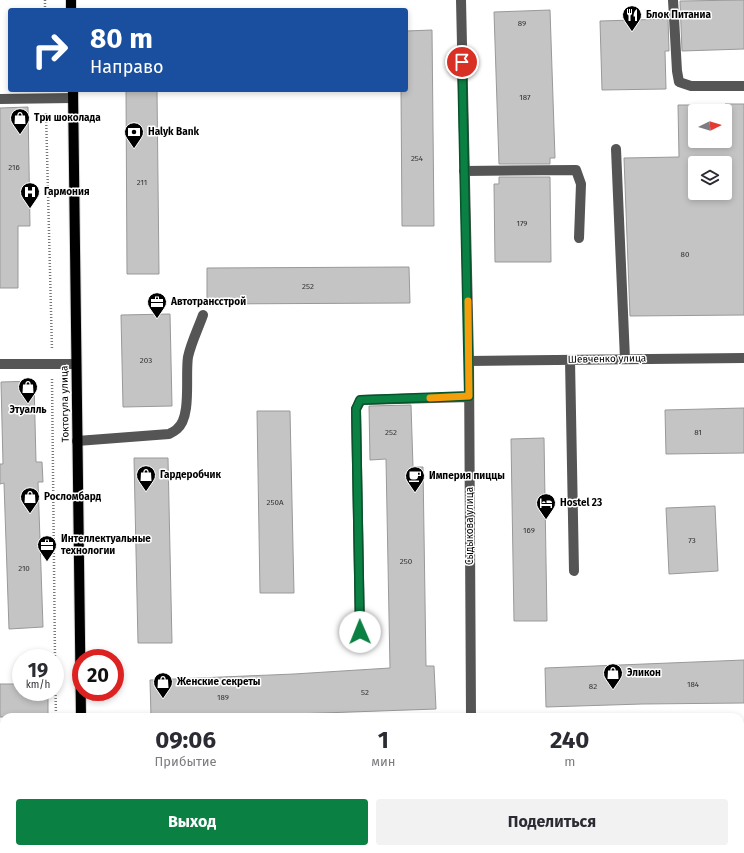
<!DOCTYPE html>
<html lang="ru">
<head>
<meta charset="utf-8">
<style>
  body { margin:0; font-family:"Fira Sans",sans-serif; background:#f2f2f3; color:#2b2b33; height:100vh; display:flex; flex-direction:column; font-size:15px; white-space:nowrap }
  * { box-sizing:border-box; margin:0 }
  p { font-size:13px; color:#7c7c81 }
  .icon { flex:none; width:22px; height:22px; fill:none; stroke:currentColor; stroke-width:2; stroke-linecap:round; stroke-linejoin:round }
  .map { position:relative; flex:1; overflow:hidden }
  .sheet { position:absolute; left:0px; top:713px; width:744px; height:140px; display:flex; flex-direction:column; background:#fff; border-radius:12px 12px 0 0; box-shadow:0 2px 6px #0003 }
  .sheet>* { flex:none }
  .banner { position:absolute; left:8px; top:8px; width:400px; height:84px; border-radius:4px; box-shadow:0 2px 6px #0003; background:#1a4fa0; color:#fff; overflow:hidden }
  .needle { width:26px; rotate:85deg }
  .tools { position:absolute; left:688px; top:104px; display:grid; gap:8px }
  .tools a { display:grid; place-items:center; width:44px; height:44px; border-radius:4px; background:#fff; box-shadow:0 2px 6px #0003; font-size:20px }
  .speed { position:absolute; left:12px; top:649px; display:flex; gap:8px; font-size:20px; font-weight:700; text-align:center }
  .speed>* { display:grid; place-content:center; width:52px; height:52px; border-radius:50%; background:#fff; box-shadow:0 2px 6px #0003; line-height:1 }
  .speed small { font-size:10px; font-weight:400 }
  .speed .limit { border:6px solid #d22; background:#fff; color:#111 }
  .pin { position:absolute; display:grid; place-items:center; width:34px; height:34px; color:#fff; margin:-17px; border:2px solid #fff; border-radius:50%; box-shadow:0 1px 4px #0007 }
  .me { position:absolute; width:44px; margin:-22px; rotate:359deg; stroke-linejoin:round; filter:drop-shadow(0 0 3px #0008) }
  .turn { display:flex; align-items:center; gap:14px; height:84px; padding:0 16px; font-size:18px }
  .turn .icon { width:52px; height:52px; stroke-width:2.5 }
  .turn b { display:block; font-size:28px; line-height:34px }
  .eta { display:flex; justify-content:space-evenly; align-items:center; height:68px; text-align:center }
  .eta b { font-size:24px; font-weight:700; line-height:28px }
  .button { display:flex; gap:8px; margin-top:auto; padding:8px 16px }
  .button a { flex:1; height:46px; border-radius:4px; background:#0b8043; color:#fff; font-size:16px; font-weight:700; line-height:46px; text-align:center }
  .button a+a { background:#f2f2f3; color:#2b2b33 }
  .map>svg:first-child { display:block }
</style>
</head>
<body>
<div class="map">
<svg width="744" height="853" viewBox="0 0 744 853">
  <rect width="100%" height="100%" fill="#fff"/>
  <!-- building -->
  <path fill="#c4c4c4" stroke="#999" fill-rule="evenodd" d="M744 0V49L682 51 680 1Z
    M550 10 555 158H550V164H499L494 12Z
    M668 19 669 51H665L666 89 602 90 600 21Z
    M432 30 434 226H402L401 90H406V31Z
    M126 90H157L159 274H127Z
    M725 104H744V315L630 316 624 158 679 157 678 105H695V141H725ZM695 163H725V193H695Z
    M28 107 30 226H18V288H0V108Z
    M499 177H550L551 262H495L494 184H499Z
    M409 267 410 303 207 304V268Z
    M170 314 172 406 123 407 121 315Z
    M34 381 36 462H42L43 482H38L43 627 9 629 4 483 0 484V464H3L1 382Z
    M411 405 413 467H423L426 666H434L436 709 209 717H151L150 680 294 674 390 668 386 459 370 460 369 406Z
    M744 408V453L666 454 665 410Z
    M257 411H290L294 593H260Z
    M544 438 547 621H514L511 439Z
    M134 458H168L172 643H138Z
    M715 506 718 571 669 574 666 508Z
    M744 660V703L642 704 546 707 545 668Z
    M0 684H21V692H48V717H0Z"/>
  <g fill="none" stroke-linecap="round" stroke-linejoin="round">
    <!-- major casing -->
    <g stroke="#dbdbdb" stroke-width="12">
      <path id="major" d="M71 0V10
        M73 90 81 717
        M84 849V853"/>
    </g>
    <!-- path -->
    <path stroke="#777" stroke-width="2.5" stroke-dasharray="1 2" stroke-linecap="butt" d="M45 0V10
      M46 113 52 350
      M52 379 55 658
      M55 665 56 717
      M58 849V853"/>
    <!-- minor -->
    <path stroke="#555" stroke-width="10" d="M461 0 469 361 471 717
      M673 0 677 71 679 82 691 86H744
      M0 99 73 98
      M616 149 625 359
      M464 171 576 170 581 184 579 238
      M570 360 574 571
      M469 361 744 358
      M0 364H76
      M77 441 169 434C171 433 175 431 177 429 192 417 185 376 188 357 191 343 198 329 203 315
      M360 632 356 409 361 400 469 397
      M740 751 744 750
      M0 762H4
      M740 814H744
      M420 849V853"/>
    <!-- major -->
    <use href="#major" stroke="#000" stroke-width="10"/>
  </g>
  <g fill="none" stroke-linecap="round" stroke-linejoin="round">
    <!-- route casing -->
    <g stroke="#07532c" stroke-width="10">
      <path id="route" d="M360 632 356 409 360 400 469 396 462 62"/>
    </g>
    <!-- route -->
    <use href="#route" stroke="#0b8043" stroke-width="7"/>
    <!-- slow -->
    <path stroke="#f59e0b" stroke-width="7" d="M430 398 469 396 468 301"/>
  </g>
  <!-- icons -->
  <defs>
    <g id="restaurant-pin" transform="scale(1)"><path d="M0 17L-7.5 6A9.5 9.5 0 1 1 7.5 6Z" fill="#000" stroke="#fff"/><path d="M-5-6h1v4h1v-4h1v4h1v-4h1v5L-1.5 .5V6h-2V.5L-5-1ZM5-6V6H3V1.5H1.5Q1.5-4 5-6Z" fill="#fff"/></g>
    <g id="shop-pin" transform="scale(1)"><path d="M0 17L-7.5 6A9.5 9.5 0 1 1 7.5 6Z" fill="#000" stroke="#fff"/><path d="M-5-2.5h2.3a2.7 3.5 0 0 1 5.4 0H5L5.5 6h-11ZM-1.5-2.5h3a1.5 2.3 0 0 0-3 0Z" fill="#fff"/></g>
    <g id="bank-pin" transform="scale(1)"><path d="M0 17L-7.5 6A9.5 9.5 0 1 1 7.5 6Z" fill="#000" stroke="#fff"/><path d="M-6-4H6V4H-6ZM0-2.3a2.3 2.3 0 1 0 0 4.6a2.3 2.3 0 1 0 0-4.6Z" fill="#fff"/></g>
    <g id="hospital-pin" transform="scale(1)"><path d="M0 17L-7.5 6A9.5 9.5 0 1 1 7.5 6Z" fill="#000" stroke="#fff"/><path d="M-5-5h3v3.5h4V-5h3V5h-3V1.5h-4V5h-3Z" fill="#fff"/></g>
    <g id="office-pin" transform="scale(1)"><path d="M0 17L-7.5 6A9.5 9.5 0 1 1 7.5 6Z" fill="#000" stroke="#fff"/><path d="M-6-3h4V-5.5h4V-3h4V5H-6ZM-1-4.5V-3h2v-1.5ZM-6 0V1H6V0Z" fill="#fff"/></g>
    <g id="cafe-pin" transform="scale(1)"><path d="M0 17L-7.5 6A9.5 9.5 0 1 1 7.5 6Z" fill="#000" stroke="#fff"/><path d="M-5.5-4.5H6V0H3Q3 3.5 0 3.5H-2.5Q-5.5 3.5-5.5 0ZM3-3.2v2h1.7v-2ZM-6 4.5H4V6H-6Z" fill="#fff"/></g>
    <g id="hotel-pin" transform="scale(1)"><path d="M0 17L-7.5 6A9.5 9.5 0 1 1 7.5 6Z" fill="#000" stroke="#fff"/><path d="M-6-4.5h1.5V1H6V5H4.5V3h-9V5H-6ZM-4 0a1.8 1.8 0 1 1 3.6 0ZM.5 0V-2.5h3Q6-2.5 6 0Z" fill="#fff"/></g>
  </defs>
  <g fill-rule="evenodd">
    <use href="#restaurant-pin" x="632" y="15"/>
    <use href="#shop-pin" x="20" y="118"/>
    <use href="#bank-pin" x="134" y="132"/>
    <use href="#hospital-pin" x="30" y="192"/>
    <use href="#office-pin" x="157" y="302"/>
    <use href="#shop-pin" x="28" y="387"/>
    <use href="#shop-pin" x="146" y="475"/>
    <use href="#cafe-pin" x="415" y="476"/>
    <use href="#shop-pin" x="30" y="497"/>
    <use href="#hotel-pin" x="546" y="503"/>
    <use href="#office-pin" x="47" y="545"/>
    <use href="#shop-pin" x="613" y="673"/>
    <use href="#shop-pin" x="163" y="682"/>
  </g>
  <g text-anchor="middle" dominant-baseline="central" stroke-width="3" stroke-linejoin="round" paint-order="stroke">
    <!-- number labels -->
    <g font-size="8" fill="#313131">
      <text x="522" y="23">89</text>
      <text x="525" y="97">187</text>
      <text x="417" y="158">254</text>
      <text x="14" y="167">216</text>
      <text x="142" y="182">211</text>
      <text x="522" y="223">179</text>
      <text x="685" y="254">80</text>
      <text x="308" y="286">252</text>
      <text x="146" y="360">203</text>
      <text x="391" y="432">252</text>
      <text x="698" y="432">81</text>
      <text x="275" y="502">250А</text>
      <text x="529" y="530">169</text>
      <text x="692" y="540">73</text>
      <text x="406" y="561">250</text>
      <text x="24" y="568">210</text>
      <text x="693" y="684">184</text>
      <text x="593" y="686">82</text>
      <text x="365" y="692">52</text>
      <text x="223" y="697">189</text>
    </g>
    <!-- poi labels -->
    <g font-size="10" font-weight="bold" fill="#000" stroke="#fff" text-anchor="start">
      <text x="646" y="15">Блок Питаниа</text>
      <text x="34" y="118">Три шоколада</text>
      <text x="148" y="132">Halyk Bank</text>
      <text x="44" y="192">Гармония</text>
      <text x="171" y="302">Автотрансстрой</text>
      <text x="28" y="410" text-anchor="middle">Этуалль</text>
      <text x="160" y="475">Гардеробчик</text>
      <text x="429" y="476">Империя пиццы</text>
      <text x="44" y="497">Росломбард</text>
      <text x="560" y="503">Hostel 23</text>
      <text x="61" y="539">Интеллектуальные<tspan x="61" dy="12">технологии</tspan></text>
      <text x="627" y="673">Эликон</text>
      <text x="177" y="682">Женские секреты</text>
    </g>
    <!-- street labels -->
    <g font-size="10" fill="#000" stroke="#fff">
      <text transform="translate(607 359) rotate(-1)">Шевченко улица</text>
      <text transform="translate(65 404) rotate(-91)">Токтогула улица</text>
      <text transform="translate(470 526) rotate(-90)">Сыдыкова улица</text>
    </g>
  </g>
</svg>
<div class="tools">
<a><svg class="needle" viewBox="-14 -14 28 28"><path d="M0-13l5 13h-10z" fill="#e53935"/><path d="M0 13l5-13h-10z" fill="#7c7c81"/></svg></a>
<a><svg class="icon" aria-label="layers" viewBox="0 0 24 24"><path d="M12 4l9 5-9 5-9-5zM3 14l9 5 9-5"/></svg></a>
</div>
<div class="speed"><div>19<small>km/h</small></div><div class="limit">20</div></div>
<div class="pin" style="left:462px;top:62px;background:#d93025"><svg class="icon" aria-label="arrive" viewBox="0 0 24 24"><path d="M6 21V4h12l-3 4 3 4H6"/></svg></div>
<svg class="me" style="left:360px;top:632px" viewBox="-20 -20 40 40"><circle r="19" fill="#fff"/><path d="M0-13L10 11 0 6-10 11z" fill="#0b8043"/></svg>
<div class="banner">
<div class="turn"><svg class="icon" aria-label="right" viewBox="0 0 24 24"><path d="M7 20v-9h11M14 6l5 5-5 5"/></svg><div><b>80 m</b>Направо</div></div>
</div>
<section class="sheet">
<div class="eta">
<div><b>09:06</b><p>Прибытие</p></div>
<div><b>1</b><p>мин</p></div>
<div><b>240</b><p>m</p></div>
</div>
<div class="button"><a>Выход</a><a>Поделиться</a></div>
</section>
</div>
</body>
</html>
